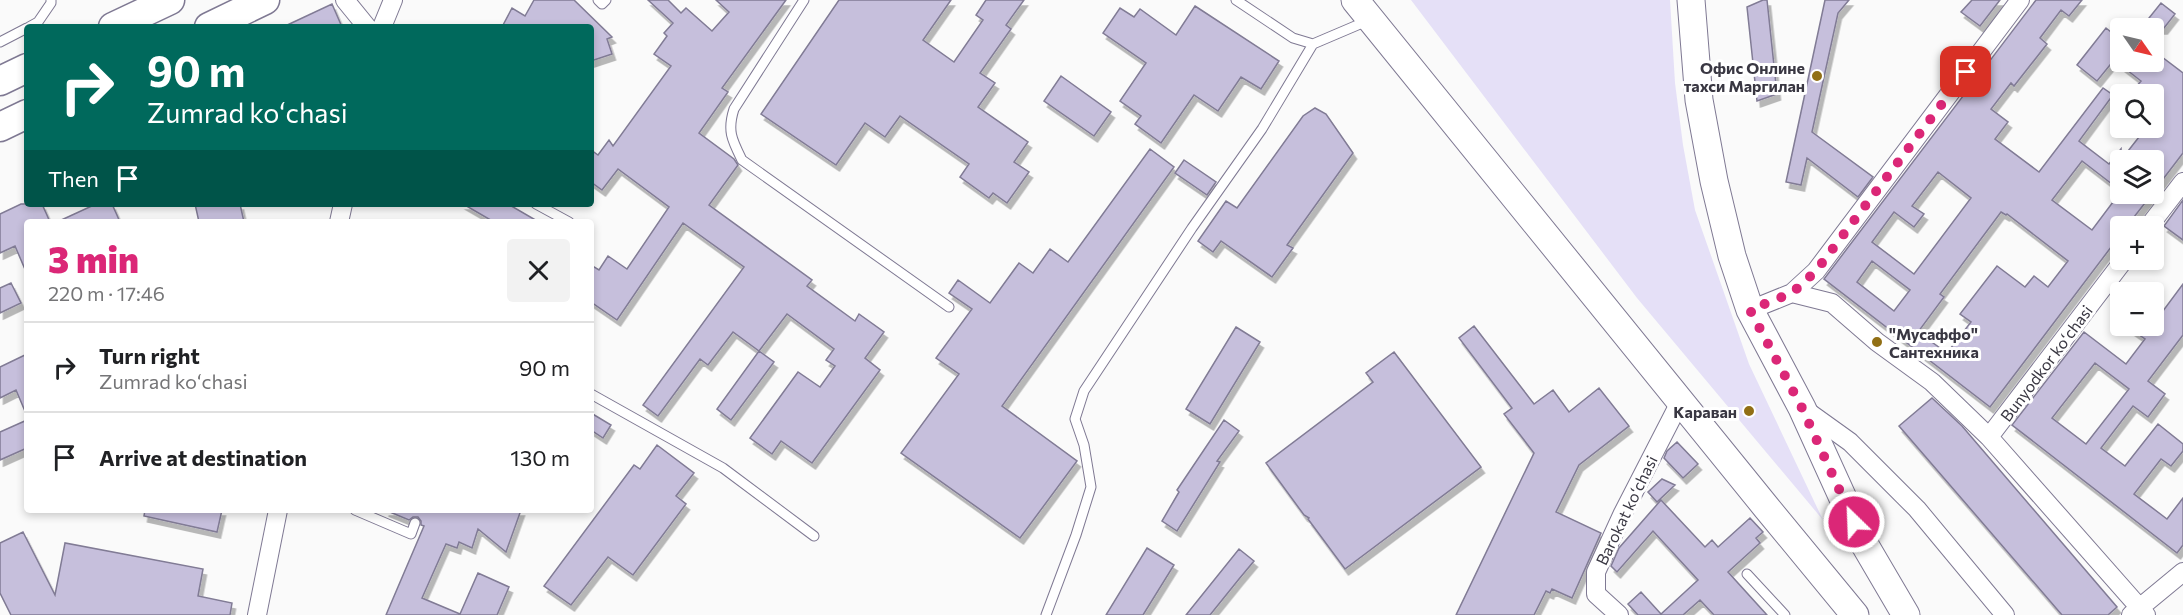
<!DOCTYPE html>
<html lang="en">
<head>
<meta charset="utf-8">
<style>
  body { margin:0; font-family:Commissioner,sans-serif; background:#f2f2f2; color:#202124; height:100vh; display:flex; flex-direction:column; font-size:22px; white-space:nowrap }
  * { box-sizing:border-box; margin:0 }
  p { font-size:20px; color:#757577 }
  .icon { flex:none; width:33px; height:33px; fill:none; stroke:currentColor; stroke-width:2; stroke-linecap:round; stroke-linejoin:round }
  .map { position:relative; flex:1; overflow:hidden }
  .panel { position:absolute; left:24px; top:219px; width:570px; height:294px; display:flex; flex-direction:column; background:#fff; border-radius:6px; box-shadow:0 3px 9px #0003 }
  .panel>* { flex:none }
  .hud { position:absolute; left:24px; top:24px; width:570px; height:183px; border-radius:6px; box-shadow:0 3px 9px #0003; background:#00695c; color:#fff; overflow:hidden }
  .needle { width:39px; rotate:124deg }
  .fabs { position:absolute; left:2110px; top:18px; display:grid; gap:12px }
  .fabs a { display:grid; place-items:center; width:54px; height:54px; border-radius:6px; background:#fff; box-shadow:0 3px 9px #0003; font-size:30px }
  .pin { position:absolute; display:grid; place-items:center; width:51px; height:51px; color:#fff; margin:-26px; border-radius:12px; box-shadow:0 3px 9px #0006 }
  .me { position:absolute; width:66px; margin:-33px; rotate:336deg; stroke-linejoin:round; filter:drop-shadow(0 0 4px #0008) }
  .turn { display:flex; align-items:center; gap:21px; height:126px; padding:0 24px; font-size:27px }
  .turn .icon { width:78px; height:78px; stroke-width:2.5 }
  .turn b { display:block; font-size:42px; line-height:51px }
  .then { display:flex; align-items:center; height:57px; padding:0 24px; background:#0003; gap:12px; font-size:22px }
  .round { display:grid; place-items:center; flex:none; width:63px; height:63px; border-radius:6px; background:#f2f2f2 }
  .overview { display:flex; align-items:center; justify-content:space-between; height:102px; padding:0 24px }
  h1 { font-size:36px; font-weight:800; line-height:45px; color:#db2777 }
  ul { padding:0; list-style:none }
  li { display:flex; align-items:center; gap:18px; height:90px; padding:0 24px; border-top:2px solid #e0e0e0 }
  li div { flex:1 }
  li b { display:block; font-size:22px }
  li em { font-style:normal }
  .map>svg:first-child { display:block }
</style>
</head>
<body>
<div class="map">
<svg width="2183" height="615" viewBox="0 0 2183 615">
  <defs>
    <filter id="shadow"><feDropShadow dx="3.5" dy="6" stdDeviation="0" flood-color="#0004"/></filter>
  </defs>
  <rect width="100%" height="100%" fill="#fafafa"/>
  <!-- green -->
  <path fill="#e5e0f7" d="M1411 0H1670L1675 83 1683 145 1695 210 1749 364 1823 520 1637 298Z"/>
  <!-- building -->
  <path fill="#c6bfdc" stroke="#817b95" stroke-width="1.5" fill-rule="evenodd" filter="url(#shadow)" d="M534 0H574L612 37 607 39 612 54 591 61V27H502L512 8 525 16Z
    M648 0H668L681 13 686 8 712 31 729 12 716 0H786L722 88 728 92 699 133 734 159 738 165 709 205 812 280 807 286 855 321 859 314 884 332 865 358 880 370 812 463 781 441 772 454 750 438 798 372 820 387 835 366 826 360 834 349 787 314 759 351 733 332 708 365 700 359 658 416 643 405 744 267 683 223 617 320 591 302V265L599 270 608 256 627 269 669 207 618 169 602 190 591 182V150L598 155 609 140 613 146 671 66 654 54 667 36 664 33 673 23Z
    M839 0H951L923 40 954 62 983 20 976 15 986 0H1024L1006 25 1011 29 980 73 995 83 978 107 1028 142 1014 162 1029 172 1007 203 993 193 989 198 960 177 969 164 900 116 885 137 865 123 836 165 761 114Z
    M1763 0H1767L1777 94 1757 101 1747 7Z
    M1825 0H1849L1838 13 1812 132 1873 177 1858 197 1807 158 1801 185 1786 182Z
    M1972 0H2000L1980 26 1961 12Z
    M2036 0H2082L2069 16 2061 10 2040 38 2047 44 2014 86 2011 83 1991 109 2008 122 1995 139 2039 172 2103 88 2113 95 2079 141 2109 164 2121 149V160L2146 128H2154V117L2160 110 2154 105V94H2130L2141 81 2114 60 2097 81 2077 65 2106 28 2121 40V62H2154V51L2183 73V153L2154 191V160H2121V191L2082 161 2052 200 2092 230 2119 194H2152L2127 226H2121V234L1990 407 1824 279ZM1938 172 1971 198 1914 274 1872 242 1894 212 1914 227 1924 214 1912 206ZM2001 212 2006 215 2007 214 2068 261 2048 287 2034 276 2025 287 1997 266 1960 314 1971 322 1947 353 1918 332 1944 297 1940 294ZM1872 261 1910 290 1894 311 1857 282Z
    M2161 3 2175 14 2164 28H2141Z
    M332 4 342 27H283Z
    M1195 6 1279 61 1261 89 1241 77 1218 111 1194 95 1161 143 1135 124 1141 116 1120 101 1146 63 1103 33 1120 8 1134 17 1140 9 1176 35Z
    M1061 76 1111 112 1094 136 1044 101Z
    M1315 108 1326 114 1353 153 1287 245 1293 248 1272 277 1221 241 1213 252 1198 241 1226 201 1237 208 1303 116Z
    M1150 149 1174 167 1002 406 1077 461 1020 538 901 453 959 374 936 358 972 309 949 293 958 280 990 303 1019 263 1033 273 1050 249 1068 262Z
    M1184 160 1216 182 1207 195 1175 173Z
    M2183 200V240L2164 226Z
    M21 204H42L50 222H27V274L15 246 0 253V214Z
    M96 204H112L120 222H57Z
    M195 204H240L244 222H199Z
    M463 204H508L539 222H494Z
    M11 283 21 303 0 313V288Z
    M2183 284V335L2148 381 2165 394 2148 417 2133 406 2101 448 2125 466 2158 424 2183 444V451L2171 466 2161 459 2134 494 2167 519 2183 498V545L2177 553 2012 425 2084 332 2126 364 2145 339 2126 326H2154V304L2163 311ZM2095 363 2129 389 2086 444 2052 418Z
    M1474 326 1534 404 1553 390 1569 412 1599 388 1629 426 1579 465 1556 512 1601 533 1572 598 1552 589 1550 593 1546 591 1534 615H1456L1534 453 1504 414 1512 408 1459 338Z
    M1236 327 1260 342 1210 424 1186 409Z
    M759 351 774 362 731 420 717 409Z
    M1394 352 1481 467 1345 569 1308 519 1309 518 1304 515 1266 463 1373 382 1366 373Z
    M27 354V416L16 390 0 398V367Z
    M1932 398 1962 426 2117 607 2108 615H2062L1899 426Z
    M591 413 611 425 603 438 591 430Z
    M27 420V448L0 460V432Z
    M1224 420 1239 431 1217 461 1220 462 1177 531 1162 521 1179 492 1177 490Z
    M1677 442 1698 464 1683 478 1664 458 1667 451Z
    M657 445 694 473 676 496 686 504 633 575 608 557 571 605 544 586 634 465 640 469Z
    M1662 479 1675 485 1657 502 1648 492Z
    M1661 500 1705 547 1712 540 1718 547 1750 518 1763 532 1756 538 1760 543 1728 572 1767 615H1714L1700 600 1683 615H1638L1628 604 1641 592 1661 614 1698 580 1653 531 1617 572 1611 566 1619 548Z
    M145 510H222L217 532 144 516Z
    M385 510H521L506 552 478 529 472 548 459 542 457 548 446 544 422 598 460 614 478 573 509 587 497 615H386L424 526 421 525V521L418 517H413L409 520Z
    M23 532 55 595 65 543 203 569 198 596 232 603 230 615H11L0 593V543Z
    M1147 548 1174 565 1143 615H1106Z
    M1239 549 1254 561 1239 579 1210 615H1186Z"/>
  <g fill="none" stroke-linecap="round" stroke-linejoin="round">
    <!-- service casing -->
    <g stroke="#7f7993" stroke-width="11">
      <path id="service" d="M598 0 602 4 606 0
        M804 0 734 109C727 131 732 140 742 160L949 307
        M1236 0 1293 38 1313 44 1367 21
        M29 27 38 22 51 3V0
        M0 42 27 28
        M536 204 569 222
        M591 394 723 468 814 536
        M355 510 411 534 415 523
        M1747 574 1785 615
        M1046 615 1076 535 1091 487 1084 445 1075 419 1084 391 1192 228 1262 129 1313 44"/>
    </g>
    <!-- minor casing -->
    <g stroke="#7f7993" stroke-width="20">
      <path id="minor" d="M345 0 367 27
        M382 27 393 0
        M339 222 343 204
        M2149 226 2183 182
        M1792 293 1832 303 1877 342 1932 382 1989 437 2146 615
        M1750 310 1792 293 1816 271 2020 0
        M1804 409 1850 442 1917 509 2005 615
        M1989 437 2124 260
        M257 615 278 510
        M1619 615 1596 594V572L1623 513 1680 402
        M2131 615 2183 572"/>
    </g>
    <!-- primary casing -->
    <g stroke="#7f7993" stroke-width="29">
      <path id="primary" d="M1355 0 1766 507 1855 615
        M1691 0 1699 100 1714 181 1732 256 1750 310 1802 408 1862 540 1906 615"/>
    </g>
    <!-- trunk casing -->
    <g stroke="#7f7993" stroke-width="31">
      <path id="trunk" d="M113 27 170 0
        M209 27 265 0
        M0 81 27 68
        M0 127 27 114"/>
    </g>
    <!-- service -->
    <use href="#service" stroke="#fff" stroke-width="9"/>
    <!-- minor -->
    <use href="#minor" stroke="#fff" stroke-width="18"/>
    <!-- primary -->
    <use href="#primary" stroke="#fff" stroke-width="27"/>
    <!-- trunk -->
    <use href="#trunk" stroke="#fff" stroke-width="28"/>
  </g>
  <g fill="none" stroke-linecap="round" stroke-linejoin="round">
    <!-- route -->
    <path stroke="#db2777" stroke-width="10" stroke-dasharray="0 18" d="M1854 522 1802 408 1750 310 1792 293 1816 271 1966 72"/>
  </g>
  <!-- markers -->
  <g fill="#916f15" stroke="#fff" stroke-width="2">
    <circle cx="1817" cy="76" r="6"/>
    <circle cx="1877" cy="342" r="6"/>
    <circle cx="1749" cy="411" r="6"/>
  </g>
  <g text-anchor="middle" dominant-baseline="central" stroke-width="6" stroke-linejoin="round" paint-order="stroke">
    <!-- poi labels -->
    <g font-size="16" font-weight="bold" fill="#393742" stroke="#fff" text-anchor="end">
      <text x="1805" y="67">Офис Онлине<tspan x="1805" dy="18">тахси Маргилан</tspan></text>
      <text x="1889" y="333" text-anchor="start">"Мусаффо"<tspan x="1889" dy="18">Сантехника</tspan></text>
      <text x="1737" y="411">Караван</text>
    </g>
    <!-- street labels -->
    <g font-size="16" fill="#393742" stroke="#fff">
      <text transform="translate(2046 363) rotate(-53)">Bunyodkor koʻchasi</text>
      <text transform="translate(1626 510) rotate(-64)">Barokat koʻchasi</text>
    </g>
  </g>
</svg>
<div class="fabs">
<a><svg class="needle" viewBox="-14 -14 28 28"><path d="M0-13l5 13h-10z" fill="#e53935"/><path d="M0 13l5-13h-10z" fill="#757577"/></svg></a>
<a><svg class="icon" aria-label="search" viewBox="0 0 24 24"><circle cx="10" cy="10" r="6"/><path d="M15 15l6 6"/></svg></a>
<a><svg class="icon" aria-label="layers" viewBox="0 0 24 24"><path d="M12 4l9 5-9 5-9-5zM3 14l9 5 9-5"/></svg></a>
<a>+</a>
<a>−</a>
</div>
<div class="pin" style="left:1966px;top:72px;background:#d93025"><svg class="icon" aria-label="arrive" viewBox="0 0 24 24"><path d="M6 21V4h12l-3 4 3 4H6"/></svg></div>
<svg class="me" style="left:1854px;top:522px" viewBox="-20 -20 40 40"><circle r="17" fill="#db2777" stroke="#fff" stroke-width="3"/><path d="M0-11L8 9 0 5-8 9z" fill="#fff"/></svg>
<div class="hud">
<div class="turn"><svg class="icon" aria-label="right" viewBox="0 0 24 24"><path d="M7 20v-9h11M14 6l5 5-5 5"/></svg><div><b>90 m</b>Zumrad koʻchasi</div></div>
<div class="then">Then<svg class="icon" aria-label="arrive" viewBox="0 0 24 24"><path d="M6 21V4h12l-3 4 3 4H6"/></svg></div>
</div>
<section class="panel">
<div class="overview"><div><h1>3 min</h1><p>220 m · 17:46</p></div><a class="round"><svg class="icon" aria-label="close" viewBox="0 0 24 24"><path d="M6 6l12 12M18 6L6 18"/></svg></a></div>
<ul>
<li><svg class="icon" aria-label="right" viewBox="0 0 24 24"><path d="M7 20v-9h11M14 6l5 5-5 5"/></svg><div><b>Turn right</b><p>Zumrad koʻchasi</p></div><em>90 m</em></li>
<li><svg class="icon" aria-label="arrive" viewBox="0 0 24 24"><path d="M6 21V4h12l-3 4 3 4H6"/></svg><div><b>Arrive at destination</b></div><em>130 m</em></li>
</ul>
</section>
</div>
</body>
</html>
